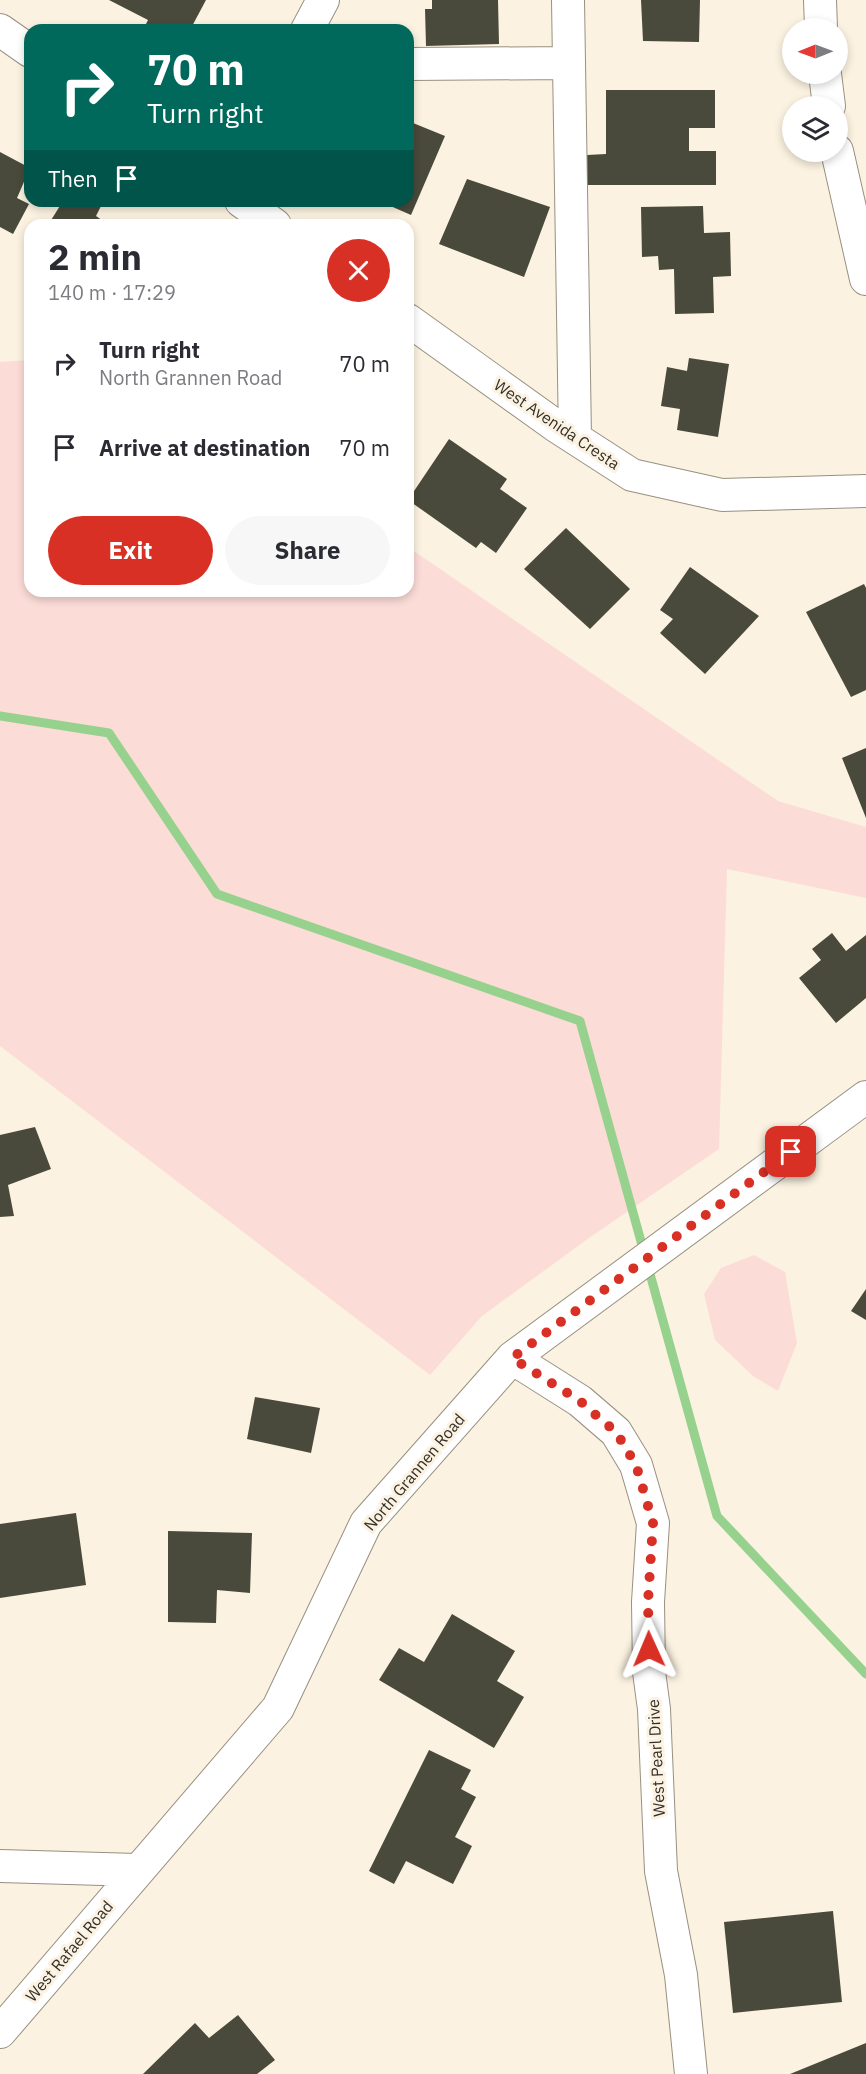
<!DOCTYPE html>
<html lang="en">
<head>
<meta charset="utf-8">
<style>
  body { margin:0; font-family:"IBM Plex Sans",sans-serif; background:#f7f7f7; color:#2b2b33; height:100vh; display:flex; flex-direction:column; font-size:22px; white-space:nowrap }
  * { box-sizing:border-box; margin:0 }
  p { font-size:20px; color:#7c7c81 }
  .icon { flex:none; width:33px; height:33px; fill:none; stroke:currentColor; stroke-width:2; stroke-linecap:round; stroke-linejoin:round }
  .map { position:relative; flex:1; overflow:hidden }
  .drawer { position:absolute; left:24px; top:219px; width:390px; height:378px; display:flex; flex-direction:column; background:#fff; border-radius:18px; box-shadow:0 3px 9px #0003 }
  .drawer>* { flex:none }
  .banner { position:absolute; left:24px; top:24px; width:390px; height:183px; border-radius:18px; box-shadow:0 3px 9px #0003; background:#00695c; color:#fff; overflow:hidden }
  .needle { width:39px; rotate:269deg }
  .buttons { position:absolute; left:782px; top:18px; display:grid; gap:12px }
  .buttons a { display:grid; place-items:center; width:66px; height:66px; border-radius:50%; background:#fff; box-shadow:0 3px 9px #0003; font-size:30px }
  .pin { position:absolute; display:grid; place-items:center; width:51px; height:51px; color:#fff; margin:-26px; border-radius:12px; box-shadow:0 3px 9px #0006 }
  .me { position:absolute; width:66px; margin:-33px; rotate:359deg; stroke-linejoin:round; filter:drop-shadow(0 0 4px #0008) }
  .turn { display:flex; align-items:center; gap:21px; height:126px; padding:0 24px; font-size:27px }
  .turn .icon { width:78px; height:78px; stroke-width:2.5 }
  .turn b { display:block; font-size:42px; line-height:51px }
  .then { display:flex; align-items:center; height:57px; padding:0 24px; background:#0003; gap:12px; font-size:22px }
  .round { display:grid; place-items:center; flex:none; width:63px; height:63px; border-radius:32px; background:#f7f7f7 }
  .overview { display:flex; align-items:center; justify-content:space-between; height:102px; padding:0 24px }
  h1 { font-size:36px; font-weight:700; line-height:45px }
  .button { display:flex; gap:12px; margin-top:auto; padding:12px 24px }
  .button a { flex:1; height:69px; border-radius:36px; background:#d93025; color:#fff; font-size:24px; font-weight:700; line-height:69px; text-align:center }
  .button a+a { background:#f7f7f7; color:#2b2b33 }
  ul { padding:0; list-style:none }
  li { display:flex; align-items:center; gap:18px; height:84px; padding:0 24px }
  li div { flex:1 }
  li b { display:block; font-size:22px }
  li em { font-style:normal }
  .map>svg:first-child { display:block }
</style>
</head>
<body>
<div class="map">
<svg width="866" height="2074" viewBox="0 0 866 2074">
  <rect width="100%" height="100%" fill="#fbf2e1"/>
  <!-- green -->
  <path fill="#fcdcd7" d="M30 360V591H408V547L778 801 866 827V898L727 869 719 1149 589 1238 482 1316 430 1375 0 1046V362Z
    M754 1255 785 1272 797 1343 778 1391 753 1376 715 1340 704 1294 721 1268Z"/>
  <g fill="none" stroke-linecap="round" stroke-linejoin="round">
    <!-- stream -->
    <path stroke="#96d18d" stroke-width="9" d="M0 716 109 733 217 894 580 1021 717 1516 866 1674"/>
  </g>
  <!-- building -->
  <path fill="#494a3b" d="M109 0H206L190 30H157L146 24 148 20Z
    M432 0H498L499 44 426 46 425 9H432Z
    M641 0H700L699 42 643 41Z
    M606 90H715V128H689V151H716V185H587V155L606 154Z
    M413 123 445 136 411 215 379 201H408V135Z
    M0 152 30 168 17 198 29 204 13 234 0 227Z
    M467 179 550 207 524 277 439 244Z
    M63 201H92L101 206 96 216 109 225H48Z
    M703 206 704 233 730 232 731 276 713 277 714 313 675 314 674 269 659 270 658 256 642 257 641 207Z
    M689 358 729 364 718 437 677 430 680 409 661 406 667 367 687 371Z
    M449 439 507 479 500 489 527 508 496 553 481 542 476 548 408 500Z
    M566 528 630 589 590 629 524 569Z
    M690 567 759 616 705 674 660 633 673 619 660 610Z
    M864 584 866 588V690L851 697 806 612Z
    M866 748V818L842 758Z
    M832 933 846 951 866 935V998L836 1023 799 978 821 960 812 949Z
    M35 1127 51 1169 8 1185 14 1216 0 1217V1135Z
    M866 1289V1320L851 1311Z
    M255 1397 320 1408 311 1453 247 1439Z
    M76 1513 86 1585 0 1598V1524Z
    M168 1531 252 1533 250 1593 217 1590 216 1623 168 1622Z
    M452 1614 515 1651 497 1681 524 1697 494 1748 379 1680 399 1648 424 1662Z
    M429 1750 471 1770 461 1789 476 1797 455 1837 472 1846 453 1884 406 1861 394 1884 369 1871Z
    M833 1911 842 2002 733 2013 724 1922Z
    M238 2015 275 2060 257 2074H143L195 2023 209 2038Z
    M866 2043V2074H790Z"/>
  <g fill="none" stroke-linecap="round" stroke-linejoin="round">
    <!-- minor casing -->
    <g stroke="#989080" stroke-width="34">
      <path id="minor" d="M568 0 575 438
        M820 0 821 28
        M0 30 30 51
        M307 30 323 0
        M408 64 569 63
        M825 74 829 106
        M837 151 866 279
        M241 201 275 225
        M408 320 556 426 632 475 722 495 866 491
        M512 1358 580 1401 616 1432 636 1465 653 1523 648 1602 649 1672 654 1709 661 1871 681 1975 691 2074
        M0 1866 137 1870
        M0 2032 278 1708 366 1523 512 1358 866 1097"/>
    </g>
    <!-- minor -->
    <use href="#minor" stroke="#fff" stroke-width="32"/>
  </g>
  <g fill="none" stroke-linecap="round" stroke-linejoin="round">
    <!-- route -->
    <path stroke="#d93025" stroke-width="10" stroke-dasharray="0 18" d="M649 1649 648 1602 653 1523 636 1465 616 1432 598 1417 580 1401 512 1358 791 1152"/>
  </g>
  <g text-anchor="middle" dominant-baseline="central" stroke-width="6" stroke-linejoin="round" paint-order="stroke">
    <!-- street labels -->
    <g font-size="16" fill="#332f29" stroke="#fbf2e1">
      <text transform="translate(557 424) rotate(34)">West Avenida Cresta</text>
      <text transform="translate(414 1472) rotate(-50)">North Grannen Road</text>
      <text transform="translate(656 1758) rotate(-93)">West Pearl Drive</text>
      <text transform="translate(69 1951) rotate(-50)">West Rafael Road</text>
    </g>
  </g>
</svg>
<div class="buttons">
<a><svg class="needle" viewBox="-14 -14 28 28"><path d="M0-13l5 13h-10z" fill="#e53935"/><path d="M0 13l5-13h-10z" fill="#7c7c81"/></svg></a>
<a><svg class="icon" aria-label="layers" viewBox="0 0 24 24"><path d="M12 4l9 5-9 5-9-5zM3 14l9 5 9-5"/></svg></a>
</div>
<div class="pin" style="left:791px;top:1152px;background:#d93025"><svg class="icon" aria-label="arrive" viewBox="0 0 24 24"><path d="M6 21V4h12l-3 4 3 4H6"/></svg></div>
<svg class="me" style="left:649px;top:1649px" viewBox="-20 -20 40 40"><path d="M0-17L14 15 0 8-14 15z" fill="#d93025" stroke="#fff" stroke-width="4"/></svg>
<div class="banner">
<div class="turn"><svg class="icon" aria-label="right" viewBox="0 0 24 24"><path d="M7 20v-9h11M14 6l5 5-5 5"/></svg><div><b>70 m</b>Turn right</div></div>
<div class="then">Then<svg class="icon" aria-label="arrive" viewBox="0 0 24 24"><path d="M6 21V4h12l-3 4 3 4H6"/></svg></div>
</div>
<section class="drawer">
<div class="overview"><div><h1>2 min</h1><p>140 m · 17:29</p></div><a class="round" style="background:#d93025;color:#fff"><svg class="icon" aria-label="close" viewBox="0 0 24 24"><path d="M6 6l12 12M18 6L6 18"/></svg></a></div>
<ul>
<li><svg class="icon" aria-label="right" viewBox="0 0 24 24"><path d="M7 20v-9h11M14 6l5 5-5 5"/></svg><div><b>Turn right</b><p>North Grannen Road</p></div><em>70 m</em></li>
<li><svg class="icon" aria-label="arrive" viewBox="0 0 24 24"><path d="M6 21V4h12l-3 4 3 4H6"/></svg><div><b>Arrive at destination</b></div><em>70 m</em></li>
</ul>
<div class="button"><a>Exit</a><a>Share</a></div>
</section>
</div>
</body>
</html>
